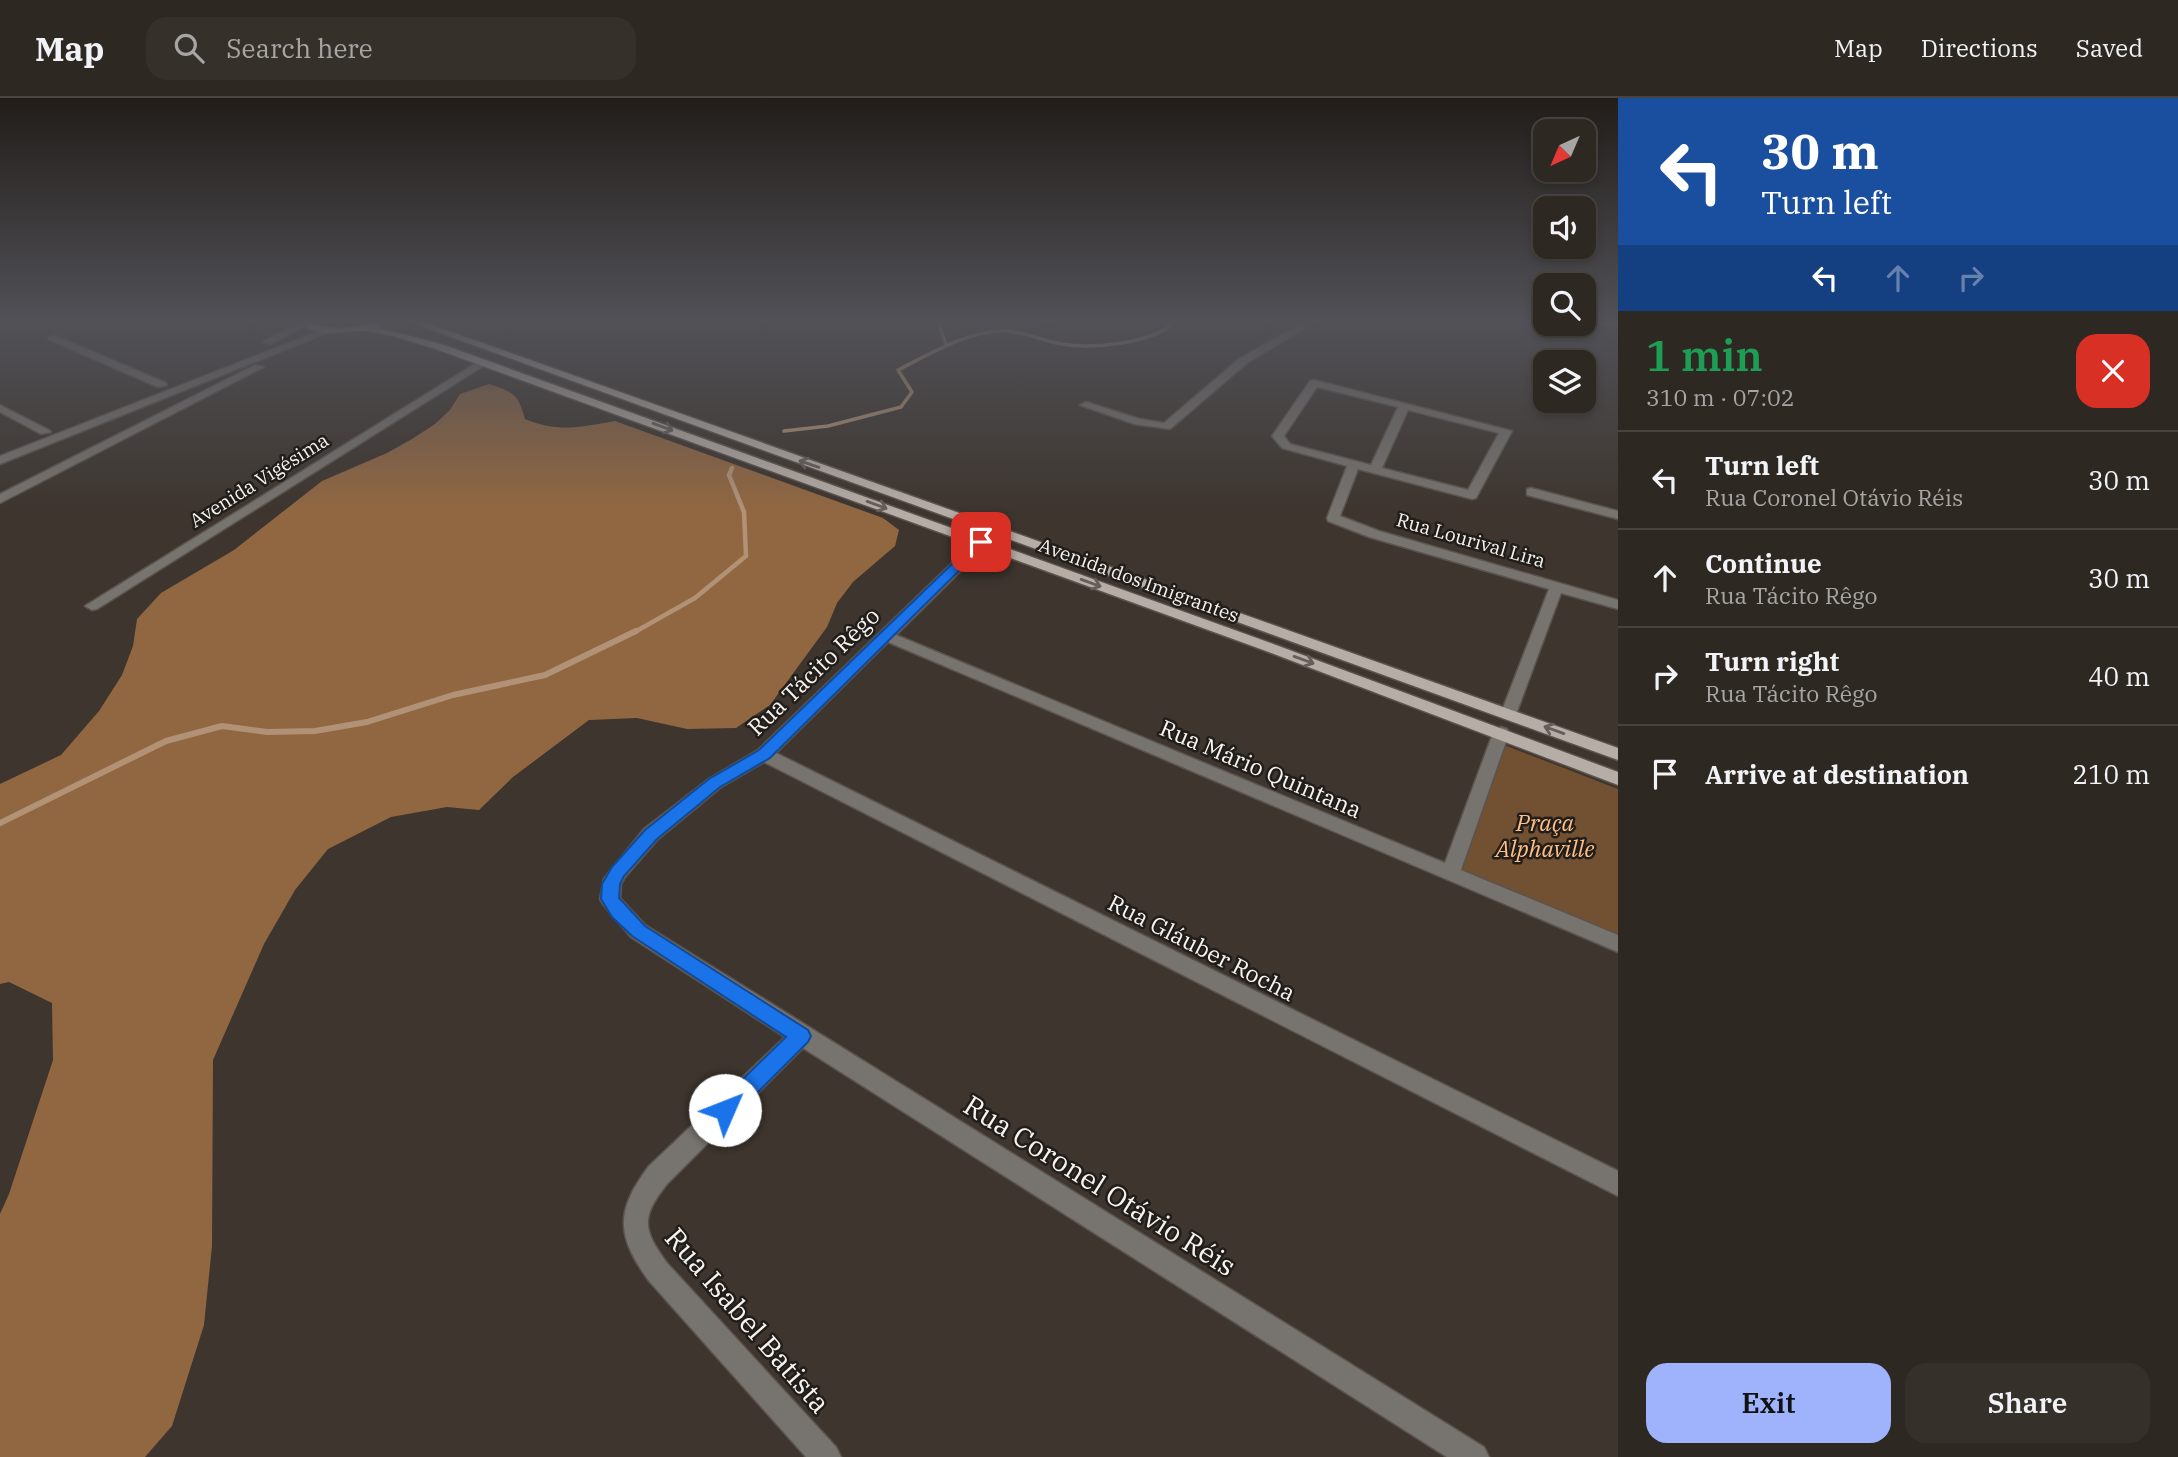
<!DOCTYPE html>
<html lang="en">
<head>
<meta charset="utf-8">
<style>
  body { margin:0; font-family:"IBM Plex Serif",serif; background:#36302a; color:#f1f3f6; height:100vh; display:flex; flex-direction:column; font-size:26px; white-space:nowrap }
  * { box-sizing:border-box; margin:0 }
  p { font-size:23px; color:#a7a6a5 }
  .icon { flex:none; width:38px; height:38px; fill:none; stroke:currentColor; stroke-width:2; stroke-linecap:round; stroke-linejoin:round }
  .map { position:relative; flex:1; overflow:hidden }
  .drawer { display:flex; flex-direction:column; background:#2e2822; width:560px }
  .drawer>* { flex:none }
  .hud { background:#1a4fa0; color:#fff; overflow:hidden }
  .needle { width:46px; rotate:224deg }
  .controls { position:absolute; left:1533px; top:21px; display:grid; gap:14px }
  .controls a { display:grid; place-items:center; width:63px; height:63px; border-radius:14px; background:#2e2822; box-shadow:0 4px 10px #0003,0 0 0 2px #494440; font-size:35px }
  .pin { position:absolute; display:grid; place-items:center; width:60px; height:60px; color:#fff; margin:-30px; border-radius:14px; box-shadow:0 4px 10px #0006 }
  .me { position:absolute; width:77px; margin:-38px; rotate:46deg; stroke-linejoin:round; filter:drop-shadow(0 0 5px #0008) }
  .turn { display:flex; align-items:center; gap:24px; height:147px; padding:0 28px; font-size:32px }
  .turn .icon { width:91px; height:91px; stroke-width:2.5 }
  .turn b { display:block; font-size:49px; line-height:60px }
  .lanes { display:flex; align-items:center; height:66px; padding:0 28px; background:#0003; justify-content:center; gap:35px; direction:ltr }
  .lanes .off { opacity:.35 }
  .round { display:grid; place-items:center; flex:none; width:74px; height:74px; border-radius:21px; background:#36302a }
  .headline { display:flex; align-items:center; justify-content:space-between; height:119px; padding:0 28px }
  h1 { font-size:42px; font-weight:600; line-height:52px; color:#1e9e55 }
  .cta { display:flex; gap:14px; margin-top:auto; padding:14px 28px }
  .cta a { flex:1; height:80px; border-radius:21px; background:#9fb3fd; color:#111; font-size:28px; font-weight:600; line-height:80px; text-align:center }
  .cta a+a { background:#36302a; color:#f1f3f6 }
  ul { padding:0; list-style:none }
  li { display:flex; align-items:center; gap:21px; height:98px; padding:0 28px; border-top:2px solid #494440 }
  li div { flex:1 }
  li b { display:block; font-size:26px }
  li em { font-style:normal }
  header { display:flex; align-items:center; gap:42px; box-sizing:border-box; height:98px; padding:0 35px; background:#2e2822; border-bottom:2px solid #494440 }
  header strong { font-size:33px }
  nav { display:flex; gap:38px; margin-inline-start:auto; font-size:24px }
  .search { width:490px; height:63px; background:#36302a; display:flex; align-items:center; gap:18px; box-sizing:border-box; padding:0 24px; border-radius:21px; color:#a7a6a5; font-size:26px }
  main { display:flex; flex:1; min-height:0 }
  .map>svg:first-child { display:block }
</style>
</head>
<body>
<header>
<strong>Map</strong>
<div class="search"><svg class="icon" aria-label="search" viewBox="0 0 24 24"><circle cx="10" cy="10" r="6"/><path d="M15 15l6 6"/></svg>Search here</div>
<nav><a>Map</a><a>Directions</a><a>Saved</a></nav>
</header>
<main>
<div class="map">
<svg width="1618" height="1359" viewBox="0 0 1618 1359">
  <rect width="100%" height="100%" fill="#3d352e"/>
  <!-- green -->
  <path fill="#725133" d="M1499 645 1618 691V842L1455 775Z"/>
  <!-- forest -->
  <path fill="#916742" d="M489 286C513 294 518 295 525 321 559 335 580 329 615 323L883 420 899 432 895 448 853 484 837 505 827 529 770 607 736 630 687 631 637 620 589 622 513 679 479 712 447 709 391 719 328 751 295 792 264 846 213 962 212 1148 204 1227 172 1328 145 1359H0V1116L9 1096 53 962 52 905 9 884 0 886V686L61 657 99 613 122 577 133 548 137 521 161 495 234 452 322 383 387 355 412 341 435 326 450 312 460 296Z"/>
  <g fill="none" stroke-linecap="round" stroke-linejoin="round">
    <!-- stream-far2 -->
    <path stroke="#b19276" stroke-width="3.5" d="M938 223 946 247
      M784 333 828 328 901 309 912 294 898 272C930 256 967 233 1004 233 1023 233 1043 243 1062 246 1090 251 1155 246 1175 223"/>
    <!-- stream-far1 -->
    <path stroke="#b19276" stroke-width="4.5" d="M633 535 695 500 746 458 744 414 729 377 732 370"/>
    <!-- stream -->
    <path stroke="#b19276" stroke-width="6" d="M0 725 166 643 222 628 267 634 315 633 367 624 453 597 545 577 636 533"/>
    <!-- minor casing -->
    <g stroke="#5b534d" stroke-width="3">
      <path id="minor" d="M302 223 310 225 271 246 262 244Z
        M1043 223H1053V224L1048 227Z
        M1305 223H1317L1247 265 1170 331 1134 326 1080 307 1086 304 1140 321 1164 325 1239 261Z
        M1595 223H1618V229L1597 225Z
        M327 230 335 232 0 366V358Z
        M53 237 166 285 167 287 158 289 50 242 48 240Z
        M481 262 485 263V267L97 511 92 512 85 508Z
        M255 267 264 269 0 405V396Z
        M1314 282 1512 333 1476 400 1472 401 1358 371 1340 418 1379 433 1618 502V511L1561 495 1515 619 1509 620 1501 615 1549 491 1369 439 1328 423 1327 420 1347 368 1282 350 1272 338 1310 283ZM1317 289 1398 309 1371 367 1290 346 1284 338ZM1408 312 1499 335 1468 392 1382 370Z
        M0 307 49 332 51 334 41 336 0 314Z
        M1531 390 1618 413V421L1527 397V391Z
        M981 441 988 445 986 448 896 537 1445 765 1493 635 1501 629 1507 631 1509 635 1461 772 1618 837V854L888 544 776 655 1618 1073V1098L764 664 721 689 658 741 625 779 621 786 620 800 645 827 1484 1349 1489 1359H1447L803 950 667 1086C641 1119 642 1131 667 1165L836 1349 841 1359H806L649 1183C616 1138 615 1113 649 1068L785 939 631 839 603 806 600 801 604 781 644 731 709 681 758 652 976 442Z"/>
    </g>
    <!-- major casing -->
    <g stroke="#5b534d" stroke-width="3">
      <path id="major" d="M299 223C310 223 316 228 326 229 343 232 361 228 377 224L382 227 379 230 441 246 1276 547 1618 674V687L1266 553 433 250C412 244 391 236 368 233 344 231 320 243 299 223Z
        M407 223H421L1618 650V662Z"/>
    </g>
    <!-- minor -->
    <use href="#minor" fill="#77736f" fill-rule="evenodd"/>
    <!-- major -->
    <use href="#major" fill="#b6ada6" fill-rule="evenodd"/>
  </g>
  <!-- one-way arrows -->
  <defs><path id="oneway-shaft" d="M-6 0H5M1.5-3L5.5 0L1.5 3" fill="none" stroke-width="1.6" stroke-linecap="round" stroke-linejoin="round" transform="scale(1.75)"/></defs>
  <g stroke="#645e59">
    <use href="#oneway-shaft" transform="translate(663 329) rotate(20)"/>
    <use href="#oneway-shaft" transform="translate(809 366) rotate(-161)"/>
    <use href="#oneway-shaft" transform="translate(877 407) rotate(20)"/>
    <use href="#oneway-shaft" transform="translate(1091 485) rotate(20)"/>
    <use href="#oneway-shaft" transform="translate(1304 562) rotate(20)"/>
    <use href="#oneway-shaft" transform="translate(1554 632) rotate(-160)"/>
  </g>
  <!-- sky -->
  <linearGradient id="sky" x2="0" y2="1"><stop stop-color="#221d19"/><stop offset="0.54" stop-color="#515157"/><stop offset="1" stop-color="#515157" stop-opacity="0"/></linearGradient>
  <rect width="1618" height="413" fill="url(#sky)"/>
  <!-- route -->
  <path fill="#1a73e8" stroke="#114b97" stroke-width="2" d="M981 441 985 442V447L770 660 720 689 657 741 624 778 620 786 619 800 645 828 808 932 811 938 808 944 733 1019 725 1022 718 1019 715 1012 718 1005 786 939 632 838 612 819 601 801 602 786 612 769 645 732 709 681 759 652 977 442Z"/>
  <g text-anchor="middle" dominant-baseline="central" stroke-width="5" stroke-linejoin="round" paint-order="stroke">
    <!-- far-street labels -->
    <g font-size="19" fill="#f8f3ee" stroke="#211d1a">
      <text transform="translate(259 382) rotate(-32)">Avenida Vigésima</text>
      <text transform="translate(1471 442) rotate(16)">Rua Lourival Lira</text>
      <text transform="translate(1139 482) rotate(20)">Avenida dos Imigrantes</text>
    </g>
    <!-- street labels -->
    <g font-size="23" fill="#f8f3ee" stroke="#211d1a">
      <text transform="translate(813 573) rotate(-44)">Rua Tácito Rêgo</text>
      <text transform="translate(1261 670) rotate(23)">Rua Mário Quintana</text>
      <text transform="translate(1202 849) rotate(27)">Rua Gláuber Rocha</text>
    </g>
    <!-- park labels -->
    <g font-size="23" font-style="italic" fill="#ffbe84" stroke="#211d1a">
      <text x="1545" y="724">Praça<tspan x="1545" dy="26">Alphaville</tspan></text>
    </g>
    <!-- near-street labels -->
    <g font-size="28" fill="#f8f3ee" stroke="#211d1a">
      <text transform="translate(1100 1087) rotate(32)">Rua Coronel Otávio Réis</text>
      <text transform="translate(748 1222) rotate(49)">Rua Isabel Batista</text>
    </g>
  </g>
</svg>
<div class="controls">
<a><svg class="needle" viewBox="-14 -14 28 28"><path d="M0-13l5 13h-10z" fill="#e53935"/><path d="M0 13l5-13h-10z" fill="#a7a6a5"/></svg></a>
<a><svg class="icon" aria-label="sound" viewBox="0 0 24 24"><path d="M4 9h4l5-4v14l-5-4H4zM17 9q2 3 0 6"/></svg></a>
<a><svg class="icon" aria-label="search" viewBox="0 0 24 24"><circle cx="10" cy="10" r="6"/><path d="M15 15l6 6"/></svg></a>
<a><svg class="icon" aria-label="layers" viewBox="0 0 24 24"><path d="M12 4l9 5-9 5-9-5zM3 14l9 5 9-5"/></svg></a>
</div>
<div class="pin" style="left:981px;top:444px;background:#d93025"><svg class="icon" aria-label="arrive" viewBox="0 0 24 24"><path d="M6 21V4h12l-3 4 3 4H6"/></svg></div>
<svg class="me" style="left:725px;top:1012px" viewBox="-20 -20 40 40"><circle r="19" fill="#fff"/><path d="M0-13L10 11 0 6-10 11z" fill="#1a73e8"/></svg>
</div>
<section class="drawer">
<div class="hud">
<div class="turn"><svg class="icon" aria-label="left" viewBox="0 0 24 24"><path d="M17 20v-9H6M10 6l-5 5 5 5"/></svg><div><b>30 m</b>Turn left</div></div>
<div class="lanes"><svg class="icon" aria-label="left" viewBox="0 0 24 24"><path d="M17 20v-9H6M10 6l-5 5 5 5"/></svg><svg class="icon off" aria-label="ahead" viewBox="0 0 24 24"><path d="M12 20V5M6 11l6-6 6 6"/></svg><svg class="icon off" aria-label="right" viewBox="0 0 24 24"><path d="M7 20v-9h11M14 6l5 5-5 5"/></svg></div>
</div>
<div class="headline"><div><h1>1 min</h1><p>310 m · 07:02</p></div><a class="round" style="background:#d93025;color:#fff"><svg class="icon" aria-label="close" viewBox="0 0 24 24"><path d="M6 6l12 12M18 6L6 18"/></svg></a></div>
<ul>
<li><svg class="icon" aria-label="left" viewBox="0 0 24 24"><path d="M17 20v-9H6M10 6l-5 5 5 5"/></svg><div><b>Turn left</b><p>Rua Coronel Otávio Réis</p></div><em>30 m</em></li>
<li><svg class="icon" aria-label="ahead" viewBox="0 0 24 24"><path d="M12 20V5M6 11l6-6 6 6"/></svg><div><b>Continue</b><p>Rua Tácito Rêgo</p></div><em>30 m</em></li>
<li><svg class="icon" aria-label="right" viewBox="0 0 24 24"><path d="M7 20v-9h11M14 6l5 5-5 5"/></svg><div><b>Turn right</b><p>Rua Tácito Rêgo</p></div><em>40 m</em></li>
<li><svg class="icon" aria-label="arrive" viewBox="0 0 24 24"><path d="M6 21V4h12l-3 4 3 4H6"/></svg><div><b>Arrive at destination</b></div><em>210 m</em></li>
</ul>
<div class="cta"><a>Exit</a><a>Share</a></div>
</section>
</main>
</body>
</html>
